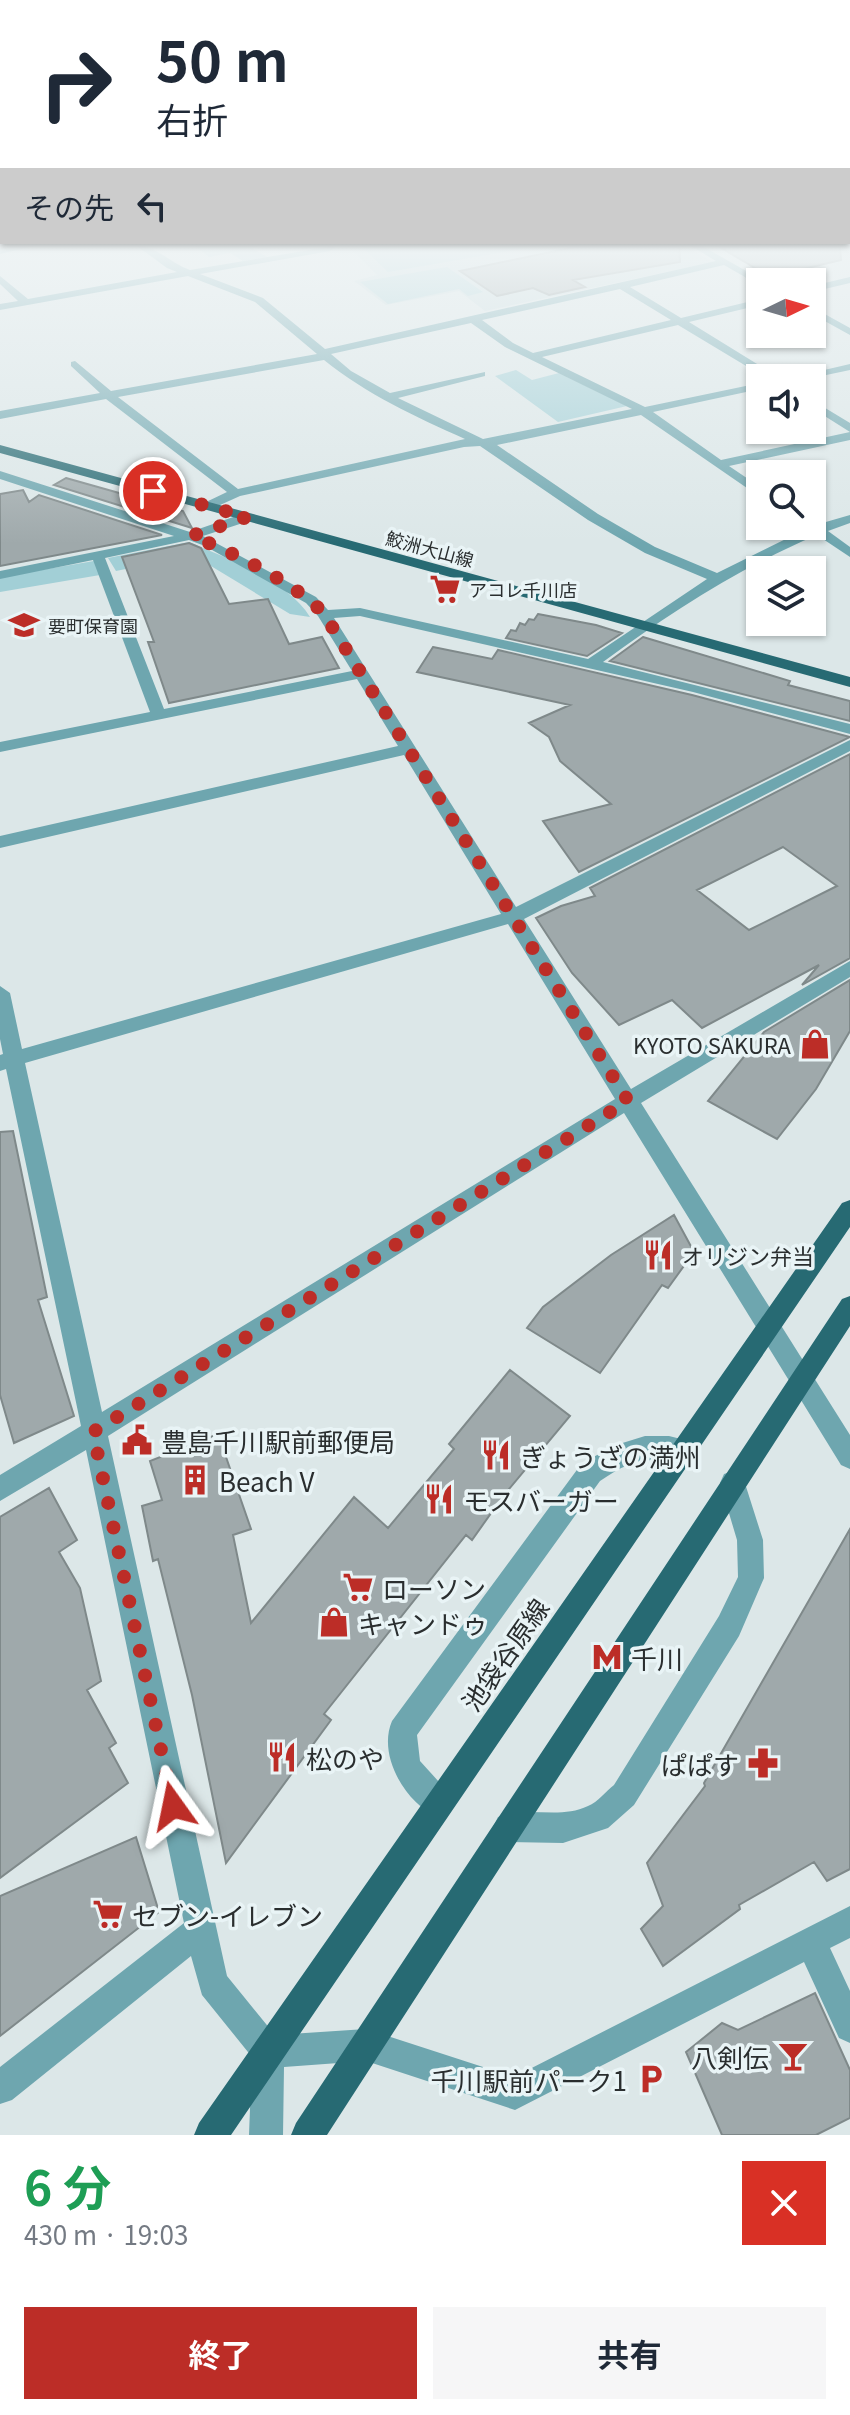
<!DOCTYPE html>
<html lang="ja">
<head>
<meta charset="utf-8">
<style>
  body { margin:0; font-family:Georgia,"Noto Sans JP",serif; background:#f6f6f7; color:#1f2937; height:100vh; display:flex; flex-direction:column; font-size:30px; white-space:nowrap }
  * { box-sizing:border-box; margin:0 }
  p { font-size:26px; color:#747a83 }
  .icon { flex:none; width:44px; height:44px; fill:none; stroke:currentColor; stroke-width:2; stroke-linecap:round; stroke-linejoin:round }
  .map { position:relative; height:2135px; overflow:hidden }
  .sheet { display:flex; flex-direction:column; background:#fff; flex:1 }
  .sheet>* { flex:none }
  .guide { position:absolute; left:0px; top:0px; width:850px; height:244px; box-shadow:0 2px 6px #0004; background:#fff; color:#1f2937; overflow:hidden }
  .needle { width:52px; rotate:85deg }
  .fabs { position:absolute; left:746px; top:268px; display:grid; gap:16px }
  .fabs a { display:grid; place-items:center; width:80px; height:80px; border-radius:0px; background:#fff; box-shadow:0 2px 6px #0004; font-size:40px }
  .pin { position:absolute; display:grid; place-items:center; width:68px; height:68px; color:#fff; margin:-34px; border:4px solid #fff; border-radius:50%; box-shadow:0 2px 8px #0007 }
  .me { position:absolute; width:88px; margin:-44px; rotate:348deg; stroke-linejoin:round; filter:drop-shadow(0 0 6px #0008) }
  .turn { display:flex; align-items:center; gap:28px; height:168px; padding:0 24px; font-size:36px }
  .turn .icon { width:104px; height:104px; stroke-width:2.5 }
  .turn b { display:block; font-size:56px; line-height:68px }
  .then { display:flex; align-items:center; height:76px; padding:0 24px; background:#0003; gap:16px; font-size:30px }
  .round { display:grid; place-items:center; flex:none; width:84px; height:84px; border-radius:0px; background:#f6f6f7 }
  .headline { display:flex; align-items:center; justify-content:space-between; height:136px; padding:0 24px }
  h1 { font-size:48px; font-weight:700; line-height:60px; color:#1e9e55 }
  .button { display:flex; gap:16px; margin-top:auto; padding:16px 24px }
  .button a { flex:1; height:92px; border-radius:0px; background:#bc2d27; color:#fff; font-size:32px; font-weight:700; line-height:92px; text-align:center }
  .button a+a { background:#f6f6f7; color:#1f2937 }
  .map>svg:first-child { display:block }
</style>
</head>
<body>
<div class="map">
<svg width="850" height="2135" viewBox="0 0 850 2135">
  <rect width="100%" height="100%" fill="#dce7e8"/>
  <!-- built -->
  <path fill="#c7dbde" d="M348 246H684L713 262 485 311 459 291 386 305 354 281 377 275Z"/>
  <!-- green -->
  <path fill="#a2cfd6" d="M195 246H261L252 248 267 257 243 261 230 253 209 257Z
    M361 246H539L388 272Z
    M447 267 483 292 468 296 459 289 388 304 360 282Z
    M516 370 532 380 559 373 627 406 558 422 495 376Z
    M189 542C227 558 289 582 310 617L290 614 201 560 184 557 116 571 108 558Z
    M94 561 100 575 0 592V577Z"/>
  <!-- building -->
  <path fill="#9fa9ab" stroke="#7f898a" stroke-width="2" fill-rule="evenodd" d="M580 246H679L680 262 573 280 585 287 549 295 533 288 497 296 460 271Z
    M718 246H840L841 260 770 277Z
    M66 478 183 511 192 528 54 485Z
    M23 490 29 502 39 495 162 535 0 566V494Z
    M189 543 201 548 229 604 268 599 289 644 322 637 339 668 169 703 148 642H154L122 557Z
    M538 614 596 625 622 633 587 656 506 638 511 630 516 631 520 623 525 625 529 619 534 620Z
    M643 637 790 681 788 685 850 701V721L610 661Z
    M433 647 492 659 498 650 692 695 850 737 579 872 543 821 611 804 560 761 549 737 529 723 570 705 417 672Z
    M850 754V958L802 985 819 965 702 1028 672 1000 619 1025 572 973 536 918 561 906 595 896 590 888ZM783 847 837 886 749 930 697 890Z
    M850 980V1031L816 1089 777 1139 708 1101 764 1032Z
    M13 1131 47 1297 38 1300 74 1416 14 1443 0 1395V1132Z
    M674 1215 694 1252 668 1288 662 1285 600 1373 527 1328 543 1307 611 1255Z
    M510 1370 570 1416 504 1495 472 1540 466 1535 324 1714 331 1720 226 1863 192 1695 158 1559 153 1561 142 1506 162 1500 150 1461 218 1434 251 1529 233 1535 251 1623 354 1497 388 1528 454 1449 449 1444Z
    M49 1488 77 1540 59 1552 80 1588 101 1681 87 1690 116 1743 109 1748 128 1783 0 1878V1517Z
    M850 1529V1869L827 1881 814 1862 739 1905 740 1909 663 1966 641 1929 663 1906 647 1863 705 1786 704 1783Z
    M136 1837 159 1912 0 2036V1896Z
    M815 1993 850 2070V2118L816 2135H722L686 2052 722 2023 738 2030Z"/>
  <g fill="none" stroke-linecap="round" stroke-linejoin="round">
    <!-- minor -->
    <path fill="#6ea6af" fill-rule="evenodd" d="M15 246H34L0 254V248Z
      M137 246C155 245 172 264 190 270L333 246 335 248 330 251 200 274 263 298 325 349 716 261 691 246H702L766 282 757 284 724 265 630 287 681 318 760 299V305L689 322 780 378H766L678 325 542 357 645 407 760 383V389L653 412 721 460 850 432V440L729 466 760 487V497L641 415 497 445 598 514 655 547 717 573 812 526 850 515V523L828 531 850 547V557L817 535C739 568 670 613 603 662L850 724V734L693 692 360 616 334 618 516 907 850 740V751L524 919 631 1089 850 961V977L641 1103 850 1435V1469L841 1465 624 1113 108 1436 227 1976 275 2035 366 2029 514 2077 850 1906V1938L830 1948 850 1991V2043L839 2038 804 1962 515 2110 366 2061 284 2067 283 2135H249L252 2057 202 1995 191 1956 12 2100 0 2104V2067L184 1923 86 1450 0 1501V1475L81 1426 6 1069 0 1071V1055L3 1054 0 1039V986L10 993 22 1049 501 914 404 755 0 848V836L398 746 357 679 0 752V742L150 712 93 560 0 579V571L174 536 0 479V471L190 532 242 514H252V520L203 536 316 597 328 610 360 608 588 659 707 579 645 553 588 520 480 446 464 447 240 496 209 510 203 506 204 503 227 492 106 399 0 419V411L100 393 71 366V362L75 361 111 391 317 354 255 302 188 276 0 310V304L18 301 0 284V276L28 299 177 272 167 268ZM620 289 671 320 533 353 513 343 482 320ZM471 323 505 347 632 409 483 439 398 398 485 376V372L390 393 351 371 331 354ZM324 360C366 394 416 417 465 439L238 489 118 397ZM189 540 205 546 306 603 318 616 352 671 164 709 105 558ZM508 924 615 1099 102 1412 25 1063Z
      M850 277V283L812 292V286Z
      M812 307 850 328V335L812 314Z
      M850 364V370L812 378H790Z
      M812 400 850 423V432L812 408Z
      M645 1436H669L693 1442 696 1450 693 1458C682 1463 672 1460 661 1460 636 1459 620 1467 600 1481L417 1735 420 1761 449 1793 454 1803 449 1813 439 1818C406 1804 377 1756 392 1721L582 1463 616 1445Z
      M733 1471 742 1474 763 1540 764 1578 739 1636 634 1805 608 1828 563 1843 508 1842 498 1837 493 1827 498 1817C526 1805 559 1820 588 1806 598 1802 606 1791 614 1785L719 1616 738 1577 737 1540 720 1483 724 1474Z"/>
    <!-- major -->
    <path fill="#276a73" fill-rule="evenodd" d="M0 445 850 677V687L0 453Z
      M850 1200V1227L231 2135H194L199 2123 842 1203Z
      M850 1296V1326L327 2135H291L296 2123 842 1299Z"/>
  </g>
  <!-- sky -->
  <linearGradient id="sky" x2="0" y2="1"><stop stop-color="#76b4d7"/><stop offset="0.45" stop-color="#eff4f5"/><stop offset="1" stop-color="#eff4f5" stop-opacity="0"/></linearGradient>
  <rect width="850" height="544" fill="url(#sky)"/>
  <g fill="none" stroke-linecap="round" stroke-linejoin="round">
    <!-- route -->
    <path stroke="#bc2d27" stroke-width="14" stroke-dasharray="0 25.2" d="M153 491 247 517 191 536C229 550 297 584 324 614L628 1101 93 1432 173 1806"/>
  </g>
  <!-- icons -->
  <defs>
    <g id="supermarket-bare" transform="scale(2.4)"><path d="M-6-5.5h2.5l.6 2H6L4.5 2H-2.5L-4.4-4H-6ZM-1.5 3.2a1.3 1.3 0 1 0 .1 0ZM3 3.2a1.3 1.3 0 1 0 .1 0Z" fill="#bc2d27" stroke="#e9f4f6" stroke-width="2.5" paint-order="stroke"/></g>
    <g id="school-bare" transform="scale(2.4)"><path d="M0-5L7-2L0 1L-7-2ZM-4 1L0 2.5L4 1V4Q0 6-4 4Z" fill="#bc2d27" stroke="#e9f4f6" stroke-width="2.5" paint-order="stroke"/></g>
    <g id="shop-bare" transform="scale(2.4)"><path d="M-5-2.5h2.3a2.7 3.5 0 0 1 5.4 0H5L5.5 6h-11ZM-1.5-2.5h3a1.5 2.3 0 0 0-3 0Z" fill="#bc2d27" stroke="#e9f4f6" stroke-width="2.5" paint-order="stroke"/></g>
    <g id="restaurant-bare" transform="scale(2.4)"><path d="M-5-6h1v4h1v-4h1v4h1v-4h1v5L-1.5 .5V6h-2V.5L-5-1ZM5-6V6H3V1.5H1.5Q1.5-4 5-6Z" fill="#bc2d27" stroke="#e9f4f6" stroke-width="2.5" paint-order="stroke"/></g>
    <g id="civic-bare" transform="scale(2.4)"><path d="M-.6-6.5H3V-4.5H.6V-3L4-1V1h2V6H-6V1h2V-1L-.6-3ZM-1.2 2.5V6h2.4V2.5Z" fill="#bc2d27" stroke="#e9f4f6" stroke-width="2.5" paint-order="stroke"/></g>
    <g id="building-bare" transform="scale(2.4)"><path d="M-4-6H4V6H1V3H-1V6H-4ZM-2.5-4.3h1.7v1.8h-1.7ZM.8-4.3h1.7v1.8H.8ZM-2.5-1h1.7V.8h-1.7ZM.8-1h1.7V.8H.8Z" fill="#bc2d27" stroke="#e9f4f6" stroke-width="2.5" paint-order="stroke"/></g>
    <g id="metro-bare" transform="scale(2.4)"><path d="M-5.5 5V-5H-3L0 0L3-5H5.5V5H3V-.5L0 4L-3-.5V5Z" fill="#bc2d27" stroke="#e9f4f6" stroke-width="2.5" paint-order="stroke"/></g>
    <g id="pharmacy-bare" transform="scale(2.4)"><path d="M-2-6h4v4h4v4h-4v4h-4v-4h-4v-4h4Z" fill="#bc2d27" stroke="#e9f4f6" stroke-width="2.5" paint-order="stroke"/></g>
    <g id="bar-bare" transform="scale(2.4)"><path d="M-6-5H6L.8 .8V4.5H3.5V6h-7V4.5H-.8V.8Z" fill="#bc2d27" stroke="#e9f4f6" stroke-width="2.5" paint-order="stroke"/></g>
    <g id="parking-bare" transform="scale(2.4)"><path d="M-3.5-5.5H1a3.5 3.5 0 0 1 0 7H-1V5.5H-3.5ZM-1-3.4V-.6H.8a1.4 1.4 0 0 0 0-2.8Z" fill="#bc2d27" stroke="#e9f4f6" stroke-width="2.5" paint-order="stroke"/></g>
  </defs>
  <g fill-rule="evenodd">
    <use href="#supermarket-bare" x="445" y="589"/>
    <use href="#school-bare" x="24" y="625"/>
    <use href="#shop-bare" x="815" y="1044"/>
    <use href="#restaurant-bare" x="658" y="1255"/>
    <use href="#civic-bare" x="137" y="1440"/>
    <use href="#restaurant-bare" x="496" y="1455"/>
    <use href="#building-bare" x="195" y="1480"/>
    <use href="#restaurant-bare" x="439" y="1499"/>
    <use href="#supermarket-bare" x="358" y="1587"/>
    <use href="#shop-bare" x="334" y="1622"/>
    <use href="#metro-bare" x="607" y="1657"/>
    <use href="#restaurant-bare" x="282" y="1757"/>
    <use href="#pharmacy-bare" x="763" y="1763"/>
    <use href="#supermarket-bare" x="108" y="1914"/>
    <use href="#bar-bare" x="793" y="2056"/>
    <use href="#parking-bare" x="651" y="2079"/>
  </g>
  <g text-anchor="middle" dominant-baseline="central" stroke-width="7" stroke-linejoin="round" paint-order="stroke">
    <!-- far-street labels -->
    <g font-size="18" fill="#2a2e2f" stroke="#e9f4f6">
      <text transform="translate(430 548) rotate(15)">鮫洲大山線</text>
    </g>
    <!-- far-poi labels -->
    <g font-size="18" fill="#2a2e2f" stroke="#e9f4f6" text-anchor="start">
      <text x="469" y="589">アコレ千川店</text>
      <text x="48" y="625">要町保育園</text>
    </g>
    <!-- poi labels -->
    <g font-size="22" fill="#2a2e2f" stroke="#e9f4f6" text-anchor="end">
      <text x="791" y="1044">KYOTO SAKURA</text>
      <text x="682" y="1255" text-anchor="start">オリジン弁当</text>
    </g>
    <!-- near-poi labels -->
    <g font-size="26" fill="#2a2e2f" stroke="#e9f4f6" text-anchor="start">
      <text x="161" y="1440">豊島千川駅前郵便局</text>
      <text x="520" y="1455">ぎょうざの満州</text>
      <text x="219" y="1480">Beach V</text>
      <text x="463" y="1499">モスバーガー</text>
      <text x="382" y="1587">ローソン</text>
      <text x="358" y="1622">キャンドゥ</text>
      <text x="631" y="1657">千川</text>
      <text x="306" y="1757">松のや</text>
      <text x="739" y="1763" text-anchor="end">ぱぱす</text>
      <text x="132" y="1914">セブン-イレブン</text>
      <text x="769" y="2056" text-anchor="end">八剣伝</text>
      <text x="627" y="2079" text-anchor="end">千川駅前パーク1</text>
    </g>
    <!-- near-street labels -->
    <g font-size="26" fill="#2a2e2f" stroke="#e9f4f6">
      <text transform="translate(504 1654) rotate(-55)">池袋谷原線</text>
    </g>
  </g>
</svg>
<div class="fabs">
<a><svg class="needle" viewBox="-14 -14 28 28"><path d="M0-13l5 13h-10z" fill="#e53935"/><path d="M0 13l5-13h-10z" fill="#747a83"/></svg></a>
<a><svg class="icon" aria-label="sound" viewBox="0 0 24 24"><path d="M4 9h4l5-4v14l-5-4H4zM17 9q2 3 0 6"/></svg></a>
<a><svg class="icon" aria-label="search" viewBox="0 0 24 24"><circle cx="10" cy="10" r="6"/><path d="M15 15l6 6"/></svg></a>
<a><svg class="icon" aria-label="layers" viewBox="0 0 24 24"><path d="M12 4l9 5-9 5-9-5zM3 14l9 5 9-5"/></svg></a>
</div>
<div class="pin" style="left:153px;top:491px;background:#d93025"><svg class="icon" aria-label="arrive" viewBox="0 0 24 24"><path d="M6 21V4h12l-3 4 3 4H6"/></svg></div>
<svg class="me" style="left:173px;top:1806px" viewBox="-20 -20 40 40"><path d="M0-17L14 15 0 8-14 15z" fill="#bc2d27" stroke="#fff" stroke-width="4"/></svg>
<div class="guide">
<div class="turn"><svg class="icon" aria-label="right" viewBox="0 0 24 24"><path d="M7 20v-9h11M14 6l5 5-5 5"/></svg><div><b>50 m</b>右折</div></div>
<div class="then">その先<svg class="icon" aria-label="left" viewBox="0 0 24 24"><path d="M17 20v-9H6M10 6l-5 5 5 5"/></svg></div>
</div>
</div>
<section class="sheet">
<div class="headline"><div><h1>6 分</h1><p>430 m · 19:03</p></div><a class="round" style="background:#d93025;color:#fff"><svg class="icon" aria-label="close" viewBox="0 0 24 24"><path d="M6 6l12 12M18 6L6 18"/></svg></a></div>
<div class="button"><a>終了</a><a>共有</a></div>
</section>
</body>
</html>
